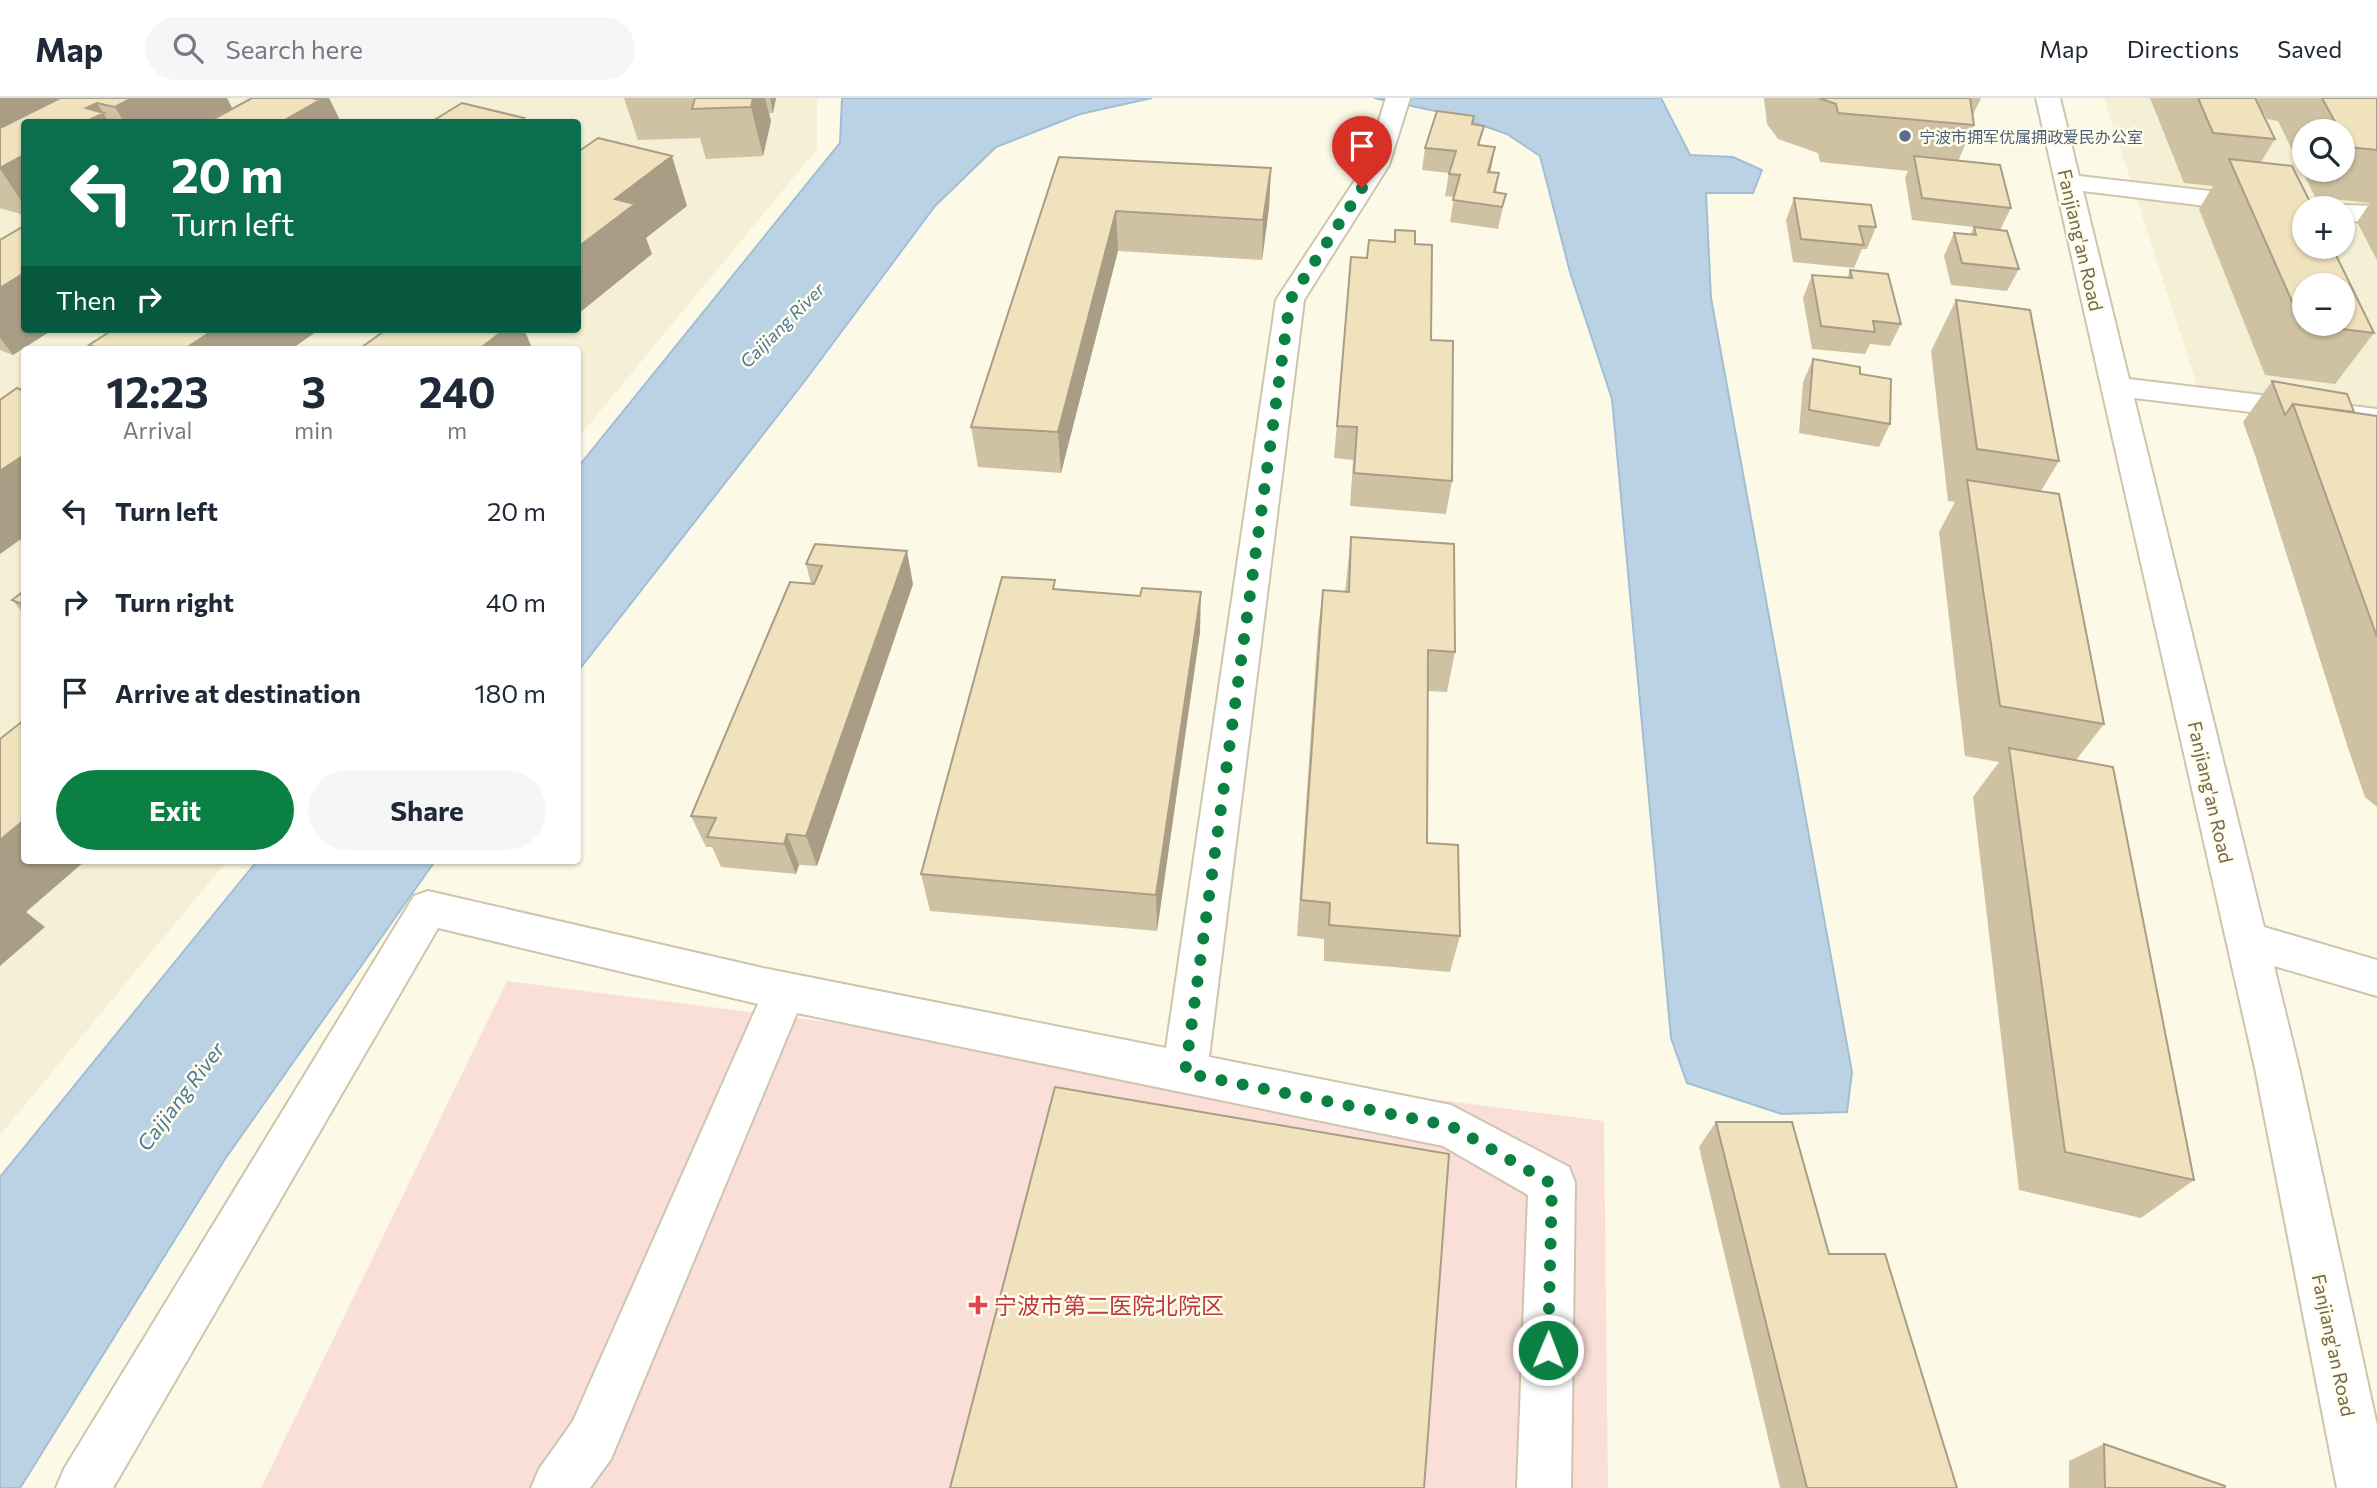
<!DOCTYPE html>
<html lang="en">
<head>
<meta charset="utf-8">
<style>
  body { margin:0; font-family:Commissioner,"Noto Sans SC",sans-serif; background:#f6f6f7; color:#1f2937; height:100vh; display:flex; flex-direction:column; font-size:26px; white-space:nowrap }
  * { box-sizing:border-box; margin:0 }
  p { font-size:23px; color:#747a83 }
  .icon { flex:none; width:38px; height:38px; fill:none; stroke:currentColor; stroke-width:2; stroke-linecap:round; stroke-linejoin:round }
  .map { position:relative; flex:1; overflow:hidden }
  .sheet { position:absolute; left:21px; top:248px; width:560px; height:518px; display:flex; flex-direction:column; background:#fff; border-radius:7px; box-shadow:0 2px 5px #0004 }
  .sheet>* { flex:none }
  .guide { position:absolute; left:21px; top:21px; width:560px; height:214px; border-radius:7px; box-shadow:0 2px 5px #0004; background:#0b6e4f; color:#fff; overflow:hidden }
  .tools { position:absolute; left:2292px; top:21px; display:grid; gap:14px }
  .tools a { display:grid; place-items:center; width:63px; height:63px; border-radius:50%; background:#fff; box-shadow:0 2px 5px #0004; font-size:35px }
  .pin { position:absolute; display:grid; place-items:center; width:60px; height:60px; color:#fff; margin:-72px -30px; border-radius:50% 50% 50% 0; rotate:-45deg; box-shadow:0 0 7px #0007 }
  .pin .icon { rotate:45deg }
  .me { position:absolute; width:77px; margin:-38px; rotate:1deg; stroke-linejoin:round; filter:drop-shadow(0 0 5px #0008) }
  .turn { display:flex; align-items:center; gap:24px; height:147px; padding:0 35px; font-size:32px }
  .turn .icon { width:91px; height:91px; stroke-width:2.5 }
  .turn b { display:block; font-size:49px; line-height:60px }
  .then { display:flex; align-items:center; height:66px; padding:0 35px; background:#0003; gap:14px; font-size:26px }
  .eta { display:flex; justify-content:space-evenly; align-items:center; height:119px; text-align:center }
  .eta b { font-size:42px; font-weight:700; line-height:49px }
  .primary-button { display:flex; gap:14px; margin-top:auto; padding:14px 35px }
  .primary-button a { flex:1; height:80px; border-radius:42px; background:#0b8043; color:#fff; font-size:28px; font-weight:700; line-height:80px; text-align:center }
  .primary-button a+a { background:#f6f6f7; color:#1f2937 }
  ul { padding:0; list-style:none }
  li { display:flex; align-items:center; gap:21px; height:91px; padding:0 35px }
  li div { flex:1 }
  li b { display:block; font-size:26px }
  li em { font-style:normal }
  header { display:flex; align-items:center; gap:42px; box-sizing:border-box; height:98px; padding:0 35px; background:#fff; border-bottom:2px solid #e0e1e3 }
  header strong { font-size:33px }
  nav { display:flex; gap:38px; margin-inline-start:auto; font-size:24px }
  .search { width:490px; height:63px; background:#f6f6f7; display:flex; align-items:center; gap:18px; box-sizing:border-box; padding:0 24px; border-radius:38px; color:#747a83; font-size:26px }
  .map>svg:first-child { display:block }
</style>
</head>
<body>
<header>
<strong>Map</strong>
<div class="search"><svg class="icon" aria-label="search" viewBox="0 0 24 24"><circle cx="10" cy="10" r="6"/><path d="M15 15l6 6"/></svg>Search here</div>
<nav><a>Map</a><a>Directions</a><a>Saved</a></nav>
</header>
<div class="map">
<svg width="2377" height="1390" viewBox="0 0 2377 1390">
  <rect width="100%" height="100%" fill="#fcfae6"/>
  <!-- residential -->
  <path fill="#f4efd5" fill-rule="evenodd" d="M0 0H817V51L578 340V252H24V763H227L0 1037ZM24 24H578V231H24Z
    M2104 0H2377V313L2198 290ZM2305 33H2343V72H2305ZM2305 110H2343V149H2305ZM2305 187H2343V226H2305Z"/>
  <!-- medical -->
  <path fill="#fadfd9" d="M507 883 1604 1023 1608 1390H261Z"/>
  <!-- water -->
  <path fill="#bbd2e5" stroke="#a1bed7" stroke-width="2" d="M842 0H1152L1080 16 996 49 935 108 804 284 578 573V369L840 45Z
    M1374 0H1661L1690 57 1733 59 1762 72 1753 95H1706L1711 200 1852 974 1847 1014 1782 1016 1687 985 1671 940 1612 301 1570 174 1540 58 1507 36 1449 16Z
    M257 763H435L225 1061 20 1390H0V1079Z"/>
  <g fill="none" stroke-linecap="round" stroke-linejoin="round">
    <!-- minor casing -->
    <g stroke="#cec5ad" stroke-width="4">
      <path id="minor" d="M1386 0H1410L1389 67 1304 202 1209 959 1451 1007 1569 1069 1575 1085 1571 1390H1517L1528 1097 1443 1048 797 915 611 1361 590 1390H531L539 1371 573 1323 758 906 438 830 113 1390H56L64 1371 414 798 428 793 763 870 1166 950 1276 202 1365 67Z
        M2036 0H2060L2079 78 2305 104 2314 106 2317 110H2305V120L2083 93 2129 281 2377 311V329L2134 300 2264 829 2377 862V898L2274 868 2299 970 2377 1327V1390H2337L2255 970Z
        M2343 107 2377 108V124L2343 123V110H2333Z"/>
    </g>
    <!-- minor -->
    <use href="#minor" fill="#fff" fill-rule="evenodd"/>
  </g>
  <!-- wall -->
  <path fill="#cfc2a3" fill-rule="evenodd" d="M0 0H227L232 10 205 24H24V117L0 110Z
    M624 0H776L773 15H769L771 23 763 58 706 61 700 40 638 42Z
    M1764 0H1981L1972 19 1974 27 1958 63 2011 110 2000 132 1912 122 1905 80 1908 73 1820 64 1818 55 1778 41 1767 26Z
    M2150 0H2377V162L2357 124 2370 105 2315 99 2278 23 2267 21 2264 15H2263L2275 41 2261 64 2374 235 2335 286 2265 277 2199 111 2213 88 2184 85ZM2305 33H2343V72H2305Z
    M1474 18 1473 26 1490 74 1499 75 1496 94 1506 96 1498 131 1450 124 1454 99 1445 98 1449 75 1422 72 1425 50Z
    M1059 59 1271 70 1269 110 1262 162 1118 153 1061 375 978 369 971 329Z
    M1794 100 1876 129 1867 151H1862L1854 170 1793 164 1786 122Z
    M1974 129 2019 171 2007 193 1951 187 1944 158 1954 135 1970 137Z
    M1395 132 1415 146 1452 383 1446 416 1350 408 1353 362 1334 360 1351 159 1367 160 1394 144Z
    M0 142 13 257 0 252Z
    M1850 172 1901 226 1890 248 1870 246 1865 256 1812 251 1803 200 1812 177 1847 180Z
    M1956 202 2059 363 2041 393 2104 626 2076 662 2194 1082 2141 1120 2019 1092 1973 699 1999 664 1965 658 1939 434 1955 404 1948 403 1931 253Z
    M114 231H320L290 252H92L89 247Z
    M1813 261 1860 276 1890 326 1879 349 1799 335 1803 284Z
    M2272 283 2354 314 2377 318V709L2365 699 2349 653 2255 357 2243 324Z
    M1351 439 1455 554 1447 594 1428 593 1427 745 1460 838 1450 874 1324 863V841L1297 838 1318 532 1323 492 1345 494Z
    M815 446 913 486 817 768 799 767 796 776 721 769 712 749H706L691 718 811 486 806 466Z
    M1056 492 1200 534 1157 833 930 813 921 776Z
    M24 493V516L12 502Z
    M1716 1024 1957 1390H1780L1699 1049Z
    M2104 1346 2225 1390H2069V1363Z"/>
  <!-- shaded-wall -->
  <path fill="#a99e85" d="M0 0H80L0 40Z
    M132 0H227L232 10 205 24H124L115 9Z
    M301 0H329L341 24H281Z
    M753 0H765L771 23 763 58 751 9Z
    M770 0H776L773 15Z
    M97 5 109 24H85L86 10Z
    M1495 49 1491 71 1484 96 1488 74Z
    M24 57V107L0 71V70Z
    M672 58 687 108 646 140 652 156 578 216V149L615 101Z
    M1271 70 1269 110 1262 162 1263 122Z
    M1116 113 1118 153 1061 375 1058 334Z
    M24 175V231H54L13 257 0 240V190Z
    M215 231H320L290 252H183Z
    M505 231H524L533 252H478Z
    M24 357V439L0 456V373Z
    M907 453 913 486 817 768 806 738Z
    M1201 494 1200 534 1157 833 1156 797Z
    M24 722V763H85L26 814 45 829 0 868V742Z
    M787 736 799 767 796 776 784 746Z"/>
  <!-- building -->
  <path fill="#f1e2be" stroke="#a99e85" stroke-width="2" fill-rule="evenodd" d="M60 0H132L115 9 97 5 86 10 104 15 85 24H24V57L0 70V30Z
    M252 0H312L320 2 281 24H208Z
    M695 0H753L751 9 692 11Z
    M1819 0H1970L1974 27 1838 15 1836 6Z
    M2198 0H2255L2275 41 2213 35Z
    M2322 0H2377V52L2348 49 2343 40V33H2340Z
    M462 5 524 20 518 24H431Z
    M1437 13 1474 18 1472 26 1484 28 1478 47 1495 49 1488 74 1499 75 1494 94 1506 96 1502 109 1453 102 1460 77 1449 76 1456 53 1425 50Z
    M598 40 672 58 615 101 635 106 578 149V54Z
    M1914 58 2000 67 2011 110 1922 100Z
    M1059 59 1271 70 1263 122 1116 113 1058 334 971 329Z
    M2229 61 2292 68 2313 110H2305V149H2332L2374 235 2302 226ZM2305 187H2343V226H2305Z
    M1794 100 1871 107 1876 129 1859 128 1864 147 1801 141Z
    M24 128V175L0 190V142Z
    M1974 129 2007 133 2019 171 1962 165 1954 135 1976 137Z
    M1395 132 1415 133V146L1432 147 1431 242 1453 243 1452 383 1354 375 1357 329 1337 328 1351 159 1367 160 1369 142 1395 144Z
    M1850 172 1888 176 1901 226 1873 223 1875 234 1821 228 1812 177 1852 180Z
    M1956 202 2030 212 2059 363 1977 351Z
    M114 231H215L183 252H103L89 247Z
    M387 231H505L478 252H358Z
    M1813 261 1860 269V276L1891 281 1890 326 1809 312Z
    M2272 283 2347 296 2354 314 2293 306 2285 317Z
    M17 290 24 293V357L0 373V302Z
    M2293 306 2377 318V539Z
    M1967 382 2059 396 2104 626 2000 608Z
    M1351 439 1454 446 1455 554 1428 552 1427 745 1458 747 1460 838 1329 827 1330 805 1301 802 1323 492 1349 494Z
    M815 446 907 453 806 738 787 736 784 746 707 739 716 720 691 718 790 484 814 486 822 468 806 466Z
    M1002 479 1055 482 1053 491 1140 498 1142 490 1201 494 1156 797 921 776Z
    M24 493V507L12 502Z
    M24 622V722L0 742V641Z
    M2009 650 2113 669 2194 1082 2065 1054Z
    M1055 989 1449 1056 1424 1390H950Z
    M1716 1024H1792L1829 1156H1885L1957 1390H1807Z
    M2104 1346 2225 1388V1390H2105Z"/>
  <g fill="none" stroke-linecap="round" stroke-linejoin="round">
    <!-- route -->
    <path stroke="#0b8043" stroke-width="12" stroke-dasharray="0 21.6" d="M1362 90 1290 202 1185 975 1451 1028 1552 1086 1548 1252"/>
  </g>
  <!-- markers -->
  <circle fill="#5c6f8a" stroke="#fffdec" stroke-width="2.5" cx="1905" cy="38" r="7"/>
  <path fill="#e0444e" stroke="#fffdec" stroke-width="2.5" d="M974.5 1196.5h7v7h7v7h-7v7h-7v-7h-7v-7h7z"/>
  <g text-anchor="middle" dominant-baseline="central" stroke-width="5" stroke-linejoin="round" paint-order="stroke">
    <!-- far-service labels -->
    <g font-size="16" fill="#4e5e75" stroke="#fffdec" text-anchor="start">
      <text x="1919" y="38">宁波市拥军优属拥政爱民办公室</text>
    </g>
    <!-- far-water labels -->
    <g font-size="18" font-style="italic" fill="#4e789d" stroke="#fffdec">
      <text transform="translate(782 227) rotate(-45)">Caijiang River</text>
    </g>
    <!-- street labels -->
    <g font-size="19" fill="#75674b" stroke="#fffdec">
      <text transform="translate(2081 142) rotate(77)">Fanjiang'an Road</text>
      <text transform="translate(2211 694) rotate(77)">Fanjiang'an Road</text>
      <text transform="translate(2334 1247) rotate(78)">Fanjiang'an Road</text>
    </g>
    <!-- water labels -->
    <g font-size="21" font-style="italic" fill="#4e789d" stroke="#fffdec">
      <text transform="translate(180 998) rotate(-53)">Caijiang River</text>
    </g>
    <!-- near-health labels -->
    <g font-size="23" fill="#be3a42" stroke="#fffdec" text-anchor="start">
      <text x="994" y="1207">宁波市第二医院北院区</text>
    </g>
  </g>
</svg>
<div class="tools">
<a><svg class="icon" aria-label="search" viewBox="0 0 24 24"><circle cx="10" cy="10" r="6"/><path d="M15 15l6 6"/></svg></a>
<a>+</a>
<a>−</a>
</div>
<div class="pin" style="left:1362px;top:90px;background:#d93025"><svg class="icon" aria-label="arrive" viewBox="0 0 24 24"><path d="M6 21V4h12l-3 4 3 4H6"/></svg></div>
<svg class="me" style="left:1548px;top:1252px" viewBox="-20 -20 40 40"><circle r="17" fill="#0b8043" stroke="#fff" stroke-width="3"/><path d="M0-11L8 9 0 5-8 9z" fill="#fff"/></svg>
<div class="guide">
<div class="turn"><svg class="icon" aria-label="left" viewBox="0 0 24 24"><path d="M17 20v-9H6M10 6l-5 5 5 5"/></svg><div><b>20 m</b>Turn left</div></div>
<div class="then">Then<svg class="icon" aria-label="right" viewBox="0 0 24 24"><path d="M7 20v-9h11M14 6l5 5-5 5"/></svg></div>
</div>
<section class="sheet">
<div class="eta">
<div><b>12:23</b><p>Arrival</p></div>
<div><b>3</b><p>min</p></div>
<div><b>240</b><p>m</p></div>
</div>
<ul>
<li><svg class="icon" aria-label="left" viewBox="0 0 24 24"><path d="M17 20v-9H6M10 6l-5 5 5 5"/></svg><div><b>Turn left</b></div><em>20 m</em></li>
<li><svg class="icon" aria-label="right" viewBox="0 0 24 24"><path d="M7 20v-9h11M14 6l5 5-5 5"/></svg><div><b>Turn right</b></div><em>40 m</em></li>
<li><svg class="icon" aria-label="arrive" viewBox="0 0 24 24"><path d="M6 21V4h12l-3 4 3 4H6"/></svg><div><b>Arrive at destination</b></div><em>180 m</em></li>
</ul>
<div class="primary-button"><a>Exit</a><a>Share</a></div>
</section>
</div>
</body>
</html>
